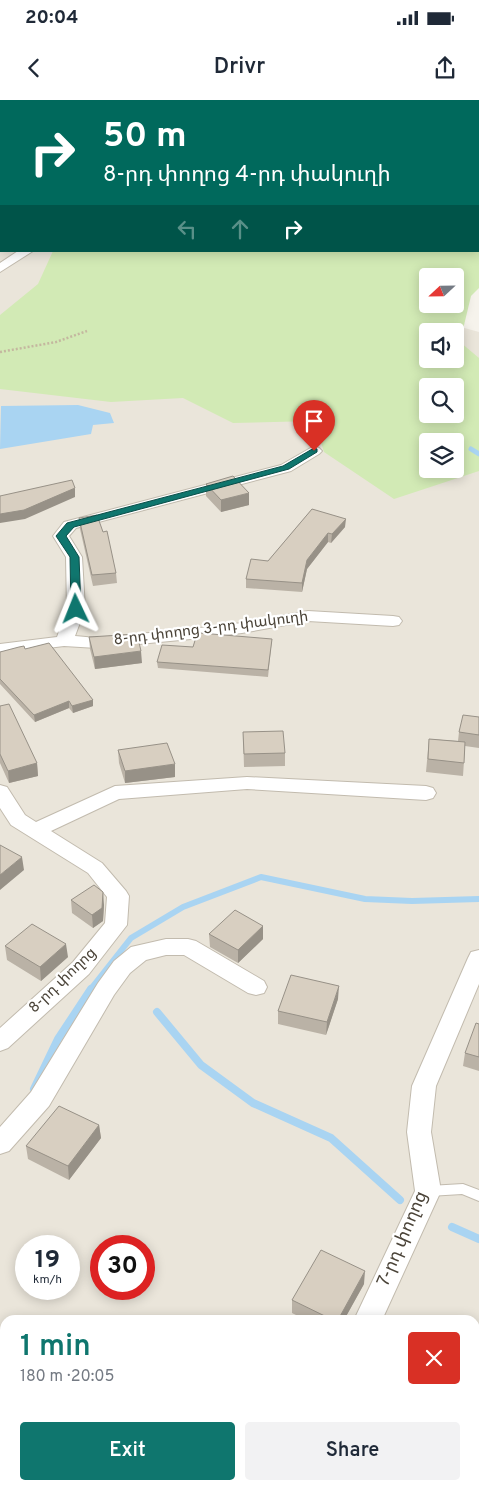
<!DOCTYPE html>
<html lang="en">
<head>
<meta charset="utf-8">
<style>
  body { margin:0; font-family:Overpass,"Noto Sans Armenian",sans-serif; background:#f2f2f3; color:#1f2937; height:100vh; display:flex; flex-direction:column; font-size:19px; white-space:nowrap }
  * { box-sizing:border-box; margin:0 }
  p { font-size:16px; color:#747a83 }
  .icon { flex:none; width:28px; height:28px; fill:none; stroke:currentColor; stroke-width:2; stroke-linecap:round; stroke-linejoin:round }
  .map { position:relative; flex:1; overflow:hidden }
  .drawer { position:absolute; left:0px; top:1215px; width:480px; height:175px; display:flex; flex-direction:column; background:#fff; border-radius:15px 15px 0 0; box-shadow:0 2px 12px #0003 }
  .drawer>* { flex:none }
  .guide { position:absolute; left:0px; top:0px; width:480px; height:152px; box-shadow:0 2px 12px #0003; background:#00695c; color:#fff; overflow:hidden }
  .needle { width:32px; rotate:248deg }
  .tools { position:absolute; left:419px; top:168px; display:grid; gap:10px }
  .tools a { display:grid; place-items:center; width:45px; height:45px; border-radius:5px; background:#fff; box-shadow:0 2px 12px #0003; font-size:25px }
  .speed { position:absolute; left:15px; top:1135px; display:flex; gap:10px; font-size:25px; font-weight:700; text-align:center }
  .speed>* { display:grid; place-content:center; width:65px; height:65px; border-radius:50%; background:#fff; box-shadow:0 2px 12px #0003; line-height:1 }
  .speed small { font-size:12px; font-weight:400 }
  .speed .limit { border:8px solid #d22; background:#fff; color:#111 }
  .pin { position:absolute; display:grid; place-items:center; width:42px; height:42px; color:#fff; margin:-51px -21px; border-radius:50% 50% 50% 0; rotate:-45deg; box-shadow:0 0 5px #0007 }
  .pin .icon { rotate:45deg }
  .me { position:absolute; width:55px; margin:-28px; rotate:358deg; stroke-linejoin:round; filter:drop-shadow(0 0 4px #0008) }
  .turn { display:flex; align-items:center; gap:18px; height:105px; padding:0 20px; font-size:22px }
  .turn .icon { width:65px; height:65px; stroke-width:2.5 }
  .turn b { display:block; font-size:35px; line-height:42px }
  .lanes { display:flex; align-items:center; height:48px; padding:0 20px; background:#0003; justify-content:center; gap:25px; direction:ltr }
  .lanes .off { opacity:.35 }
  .round { display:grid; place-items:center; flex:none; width:52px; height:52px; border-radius:5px; background:#f2f2f3 }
  .overview { display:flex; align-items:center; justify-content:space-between; height:85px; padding:0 20px }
  h1 { font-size:30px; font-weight:600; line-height:38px; color:#0f766e }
  .cta { display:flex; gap:10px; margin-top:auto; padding:10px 20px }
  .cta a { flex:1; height:58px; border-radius:5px; background:#0f766e; color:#fff; font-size:20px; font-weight:600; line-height:58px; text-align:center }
  .cta a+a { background:#f2f2f3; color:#1f2937 }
  .status { display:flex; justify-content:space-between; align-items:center; height:35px; padding:0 25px; background:#fff; direction:ltr }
  .status svg { height:14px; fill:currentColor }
  header { display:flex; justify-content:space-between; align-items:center; height:65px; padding:0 20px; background:#fff; font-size:22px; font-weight:600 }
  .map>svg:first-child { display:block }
</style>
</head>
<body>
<div class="status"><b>20:04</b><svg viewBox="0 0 49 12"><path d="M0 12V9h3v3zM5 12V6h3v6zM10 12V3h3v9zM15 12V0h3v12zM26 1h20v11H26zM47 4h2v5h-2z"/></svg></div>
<header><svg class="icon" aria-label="back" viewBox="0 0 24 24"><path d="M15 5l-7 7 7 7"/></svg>Drivr<svg class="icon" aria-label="share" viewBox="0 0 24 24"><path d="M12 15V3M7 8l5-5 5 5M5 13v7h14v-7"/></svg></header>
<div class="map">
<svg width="479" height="1390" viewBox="0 0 479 1390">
  <rect width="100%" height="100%" fill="#f6f3ec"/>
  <!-- residential -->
  <path fill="#eae5da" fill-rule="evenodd" d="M0 106 1 151H186L479 232V1390H0ZM428 231H455V259H428ZM428 286H455V314H428ZM428 341H455V369H428ZM26 1146H69V1189H26ZM101 1146H144V1189H101ZM5 1220H475V1385H5Z"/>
  <!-- green -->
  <path fill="#d2eab5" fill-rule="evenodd" d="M479 118V188L471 196 460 242 479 258V371L394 399 324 352 314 321 233 323 183 298 111 302 0 289V215L38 184 53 151H479ZM428 176H455V204H428ZM428 231H455V259H428ZM428 286H455V314H428ZM428 341H455V369H428Z"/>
  <!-- water -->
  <path fill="#a9d4f2" d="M78 305 110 313 114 323 93 325 91 334 0 349 1 306Z"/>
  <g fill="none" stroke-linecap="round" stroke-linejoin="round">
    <!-- stream-far2 -->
    <path stroke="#a9d4f2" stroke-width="5" d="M471 349 479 354"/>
    <!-- stream-far1 -->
    <path stroke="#a9d4f2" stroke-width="6" d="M90 890 131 838 183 807 261 777 365 799 412 801 479 799"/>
    <!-- stream -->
    <path stroke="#a9d4f2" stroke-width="8" d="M157 912 201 965 253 1003 331 1038 400 1100
      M34 989 58 939 91 889
      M452 1127 479 1139
      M122 1220H125
      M0 1289 5 1285
      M475 1343H479"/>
    <!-- lane casing -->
    <g stroke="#c2bbae" stroke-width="2">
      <path id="lane" d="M463 1084 479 1090V1101L462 1094 429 1096 424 1095 423 1091 424 1087 429 1086Z"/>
    </g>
    <!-- street casing -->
    <g stroke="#c2bbae" stroke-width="2">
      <path id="street" d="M18 151H33L0 172V163Z
        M314 346 319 348 322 351 319 354 291 371 76 428 69 436 82 457 85 509 75 536 97 538 191 529 242 523 308 511 393 516 399 517 402 521 399 525 393 526 308 521 242 533 191 539 97 548 64 546 0 554V544L57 537 67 509 66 457 53 436 64 422 281 365Z
        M247 677 426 686 433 688 436 693 433 698 426 700 247 689 119 699 51 731 102 763 126 791 129 796 127 825 89 874 8 948 0 951V928L73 862 105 823 107 797 88 773 11 725 0 708V685L7 687 25 715 36 722 115 686Z
        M166 839H188L196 841 264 881 267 887 264 893 256 895 248 893 184 855H166L146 860 130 873 114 895 49 1006 9 1051 0 1054V1027L31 992 98 883 114 861 131 847Z
        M479 850V884L436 986 431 1032 441 1091 382 1220H354L415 1091 407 1032 412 986 468 858 471 852Z
        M275 1385H306L304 1390H273Z"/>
    </g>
    <!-- path -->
    <path stroke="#c4b79f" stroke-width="2.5" stroke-dasharray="2 2" stroke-linecap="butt" d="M0 252 56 242 87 231"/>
    <!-- lane -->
    <use href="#lane" fill="#fff" fill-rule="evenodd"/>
    <!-- street -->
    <use href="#street" fill="#fff" fill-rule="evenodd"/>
  </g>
  <!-- wall -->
  <path fill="#bab2a6" d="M206 384 249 405 221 412 206 396Z
    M312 409 345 427 331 443 328 442 307 469 302 492 246 488V479L268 461Z
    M79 418 116 473 117 483 93 486 80 429Z
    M89 537 142 563 95 569 90 549Z
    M272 539 268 577 158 568 157 562 193 547Z
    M25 549 93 600V606L73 613 69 608 35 622 0 584V552Z
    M0 606 37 663 38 676 9 683 0 663Z
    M479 617V648L465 646 463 676 426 672 429 639 458 641 459 632Z
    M243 632 285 653V666L244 667Z
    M118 650 175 677 125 683 119 663Z
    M71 800 104 805 103 821 93 828 72 813Z
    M263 826V839L238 863 210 847 209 834Z
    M5 846 68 857 41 881 7 860Z
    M338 899 326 935 278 924V911Z
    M479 924V971L463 966 465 953Z
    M99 1025 101 1038 69 1080 28 1059 26 1046Z
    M364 1184 344 1220H306L292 1213V1200Z"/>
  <!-- shaded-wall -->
  <path fill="#979187" d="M75 388V397L25 419 0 423V414Z
    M249 393V405L221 412V400Z
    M346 419 345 427 331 443 332 434Z
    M328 433V442L307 469 302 492V483L307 460Z
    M141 551 142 563 95 569 94 557Z
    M93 600V606L73 613 72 606Z
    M69 601V608L35 622 34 615Z
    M37 663 38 676 9 683 8 671Z
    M175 664V677L125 683V671Z
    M22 757 24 770 0 790V775Z
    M103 792 104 805 103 821 93 828 92 815Z
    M263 826V839L238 863V850Z
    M66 844 68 857 41 881 40 867Z
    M339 886 338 899 326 935 327 922Z
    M99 1025 101 1038 69 1080 68 1066Z
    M365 1171 364 1184 344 1220H338Z
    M47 1385H59L55 1390H43Z"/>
  <!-- building -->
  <path fill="#d8cfc1" stroke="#979187" d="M233 376 249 393 221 400 206 384Z
    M72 380 75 388 24 410 0 414V396Z
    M312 409 346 419 332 434 328 433 307 460 302 483 246 479 251 459 268 461Z
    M97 415 103 432 107 431 116 473 92 475 79 418Z
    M200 533 272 539 268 570 157 562 162 545 193 547 197 534Z
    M137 534 141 551 94 557 89 537Z
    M49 543 93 600 72 606 69 601 34 615 0 579V552L19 547 24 546 25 549Z
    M9 604 37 663 8 671 0 654V606Z
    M463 615 479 617V635L459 632Z
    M283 631 285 653 244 654 243 632Z
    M429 639 465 642 464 663 428 659Z
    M167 643 175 664 125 671 118 650Z
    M0 745 22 757 0 775Z
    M94 785 103 792 102 808 92 815 71 800Z
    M235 810 263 826 238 850 209 834Z
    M32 824 66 844 40 867 5 846Z
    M291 875 339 886 327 922 278 911Z
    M476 923 479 924V957L465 953Z
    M59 1006 99 1025 68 1066 26 1046Z
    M321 1150 365 1171 338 1220H333L292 1200Z
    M0 1322 5 1326V1385H47L43 1390H4L0 1387Z"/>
  <!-- route -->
  <path fill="#0f766e" stroke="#0a4d48" d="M314 348 317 349V352L289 369 74 427 66 436 79 457 81 509 76 512 71 509 70 457 56 436 67 423 283 366Z"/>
  <g text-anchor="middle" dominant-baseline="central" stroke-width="4.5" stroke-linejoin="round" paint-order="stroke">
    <!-- street labels -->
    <g font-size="15" fill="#4b4439" stroke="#fff">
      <text transform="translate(211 529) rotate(-7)">8-րդ փողոց 3-րդ փակուղի</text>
      <text transform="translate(63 881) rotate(-44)">8-րդ փողոց</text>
    </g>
    <!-- near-street labels -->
    <g font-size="18" fill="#4b4439" stroke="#fff">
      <text transform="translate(403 1139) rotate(-67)">7-րդ փողոց</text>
    </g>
  </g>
</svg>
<div class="tools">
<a><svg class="needle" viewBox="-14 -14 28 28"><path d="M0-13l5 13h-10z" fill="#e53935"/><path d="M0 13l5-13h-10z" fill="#747a83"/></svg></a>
<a><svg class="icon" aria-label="sound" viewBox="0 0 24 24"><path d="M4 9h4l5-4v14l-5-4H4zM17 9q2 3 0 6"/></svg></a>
<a><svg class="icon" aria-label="search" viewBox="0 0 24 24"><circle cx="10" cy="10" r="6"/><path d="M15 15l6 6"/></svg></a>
<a><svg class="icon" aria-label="layers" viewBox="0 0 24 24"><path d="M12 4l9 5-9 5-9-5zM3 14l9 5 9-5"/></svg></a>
</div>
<div class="speed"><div>19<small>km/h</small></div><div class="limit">30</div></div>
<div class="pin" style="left:314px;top:351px;background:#d93025"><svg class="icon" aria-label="arrive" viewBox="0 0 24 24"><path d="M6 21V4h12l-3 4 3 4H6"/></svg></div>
<svg class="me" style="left:76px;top:509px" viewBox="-20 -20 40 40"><path d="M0-17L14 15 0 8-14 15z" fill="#0f766e" stroke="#fff" stroke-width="4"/></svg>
<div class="guide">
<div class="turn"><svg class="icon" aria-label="right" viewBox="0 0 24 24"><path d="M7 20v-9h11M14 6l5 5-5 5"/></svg><div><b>50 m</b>8-րդ փողոց 4-րդ փակուղի</div></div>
<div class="lanes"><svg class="icon off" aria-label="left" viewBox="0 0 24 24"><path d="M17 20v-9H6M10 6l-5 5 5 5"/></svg><svg class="icon off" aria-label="ahead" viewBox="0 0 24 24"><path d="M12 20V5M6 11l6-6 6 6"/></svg><svg class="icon" aria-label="right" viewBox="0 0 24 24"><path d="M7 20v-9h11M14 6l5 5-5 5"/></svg></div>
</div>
<section class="drawer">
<div class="overview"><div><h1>1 min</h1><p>180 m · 20:05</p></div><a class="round" style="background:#d93025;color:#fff"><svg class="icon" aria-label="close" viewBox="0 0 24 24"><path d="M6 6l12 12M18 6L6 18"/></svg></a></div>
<div class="cta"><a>Exit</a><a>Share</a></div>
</section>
</div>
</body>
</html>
